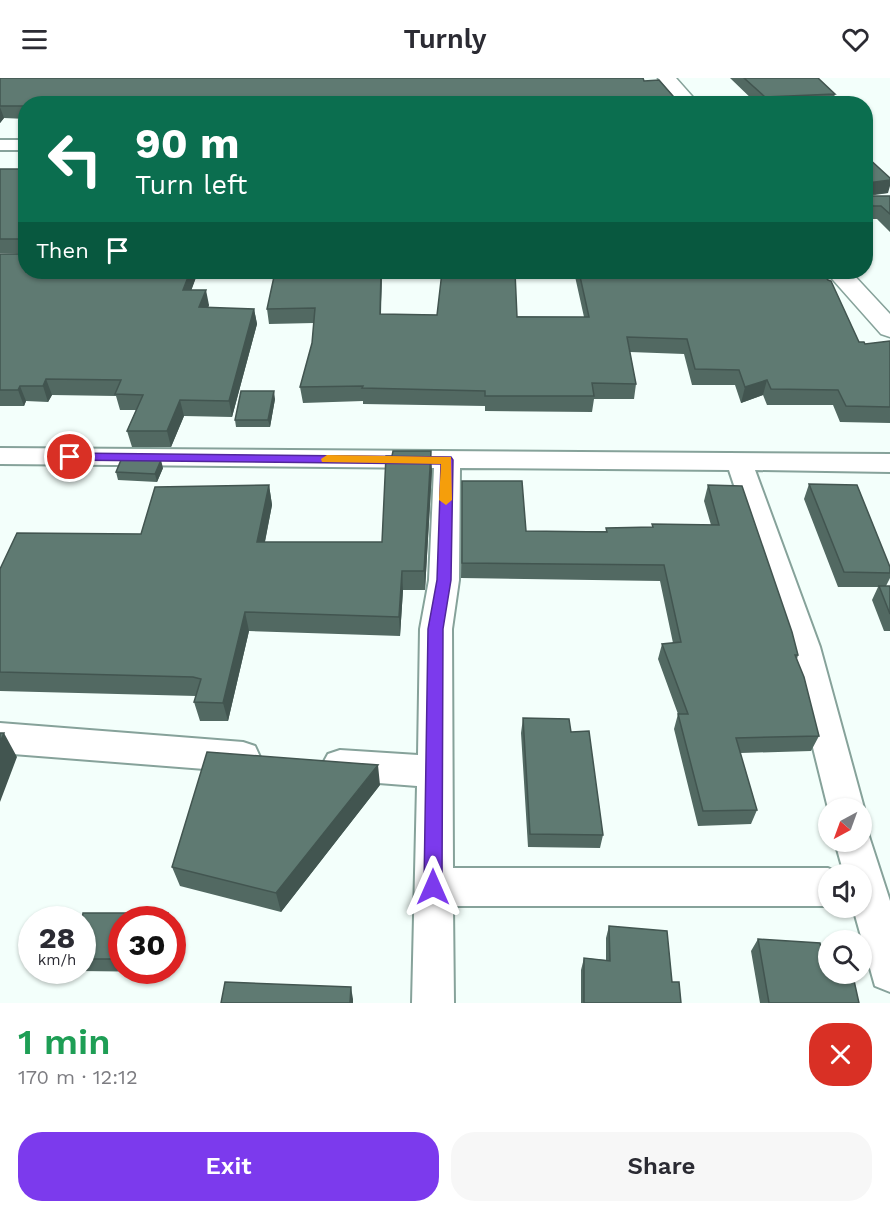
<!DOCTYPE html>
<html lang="en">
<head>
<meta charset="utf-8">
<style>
  body { margin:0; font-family:"Work Sans",sans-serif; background:#f7f7f7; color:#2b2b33; height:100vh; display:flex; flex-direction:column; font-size:22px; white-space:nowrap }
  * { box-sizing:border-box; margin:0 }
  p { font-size:20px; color:#7c7c81 }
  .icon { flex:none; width:33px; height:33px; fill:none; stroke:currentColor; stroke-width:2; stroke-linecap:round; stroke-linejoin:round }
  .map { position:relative; height:925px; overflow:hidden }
  .sheet { display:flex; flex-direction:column; background:#fff; flex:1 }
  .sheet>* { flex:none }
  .top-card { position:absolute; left:18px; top:18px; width:855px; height:183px; border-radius:24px; box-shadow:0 2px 4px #0004; background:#0b6e4f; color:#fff; overflow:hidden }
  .needle { width:39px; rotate:221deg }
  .tools { position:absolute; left:818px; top:720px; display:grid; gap:12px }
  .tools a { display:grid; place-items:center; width:54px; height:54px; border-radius:50%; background:#fff; box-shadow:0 2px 4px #0004; font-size:30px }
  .speed { position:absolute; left:18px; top:828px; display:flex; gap:12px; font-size:30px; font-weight:700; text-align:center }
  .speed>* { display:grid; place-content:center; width:78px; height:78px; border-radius:50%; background:#fff; box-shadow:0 2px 4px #0004; line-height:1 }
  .speed small { font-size:15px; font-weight:400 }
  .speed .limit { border:9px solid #d22; background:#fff; color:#111 }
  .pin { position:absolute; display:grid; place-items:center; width:51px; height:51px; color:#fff; margin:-26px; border:3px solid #fff; border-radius:50%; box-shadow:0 2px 6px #0007 }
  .me { position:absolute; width:66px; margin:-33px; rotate:0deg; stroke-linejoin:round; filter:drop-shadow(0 0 4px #0008) }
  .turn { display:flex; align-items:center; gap:21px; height:126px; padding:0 18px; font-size:27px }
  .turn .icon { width:78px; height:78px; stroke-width:2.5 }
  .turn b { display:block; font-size:42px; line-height:51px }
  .then { display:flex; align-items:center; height:57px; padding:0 18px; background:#0003; gap:12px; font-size:22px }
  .round { display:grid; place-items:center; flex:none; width:63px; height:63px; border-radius:24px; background:#f7f7f7 }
  .headline { display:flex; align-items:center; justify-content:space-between; height:102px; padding:0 18px }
  h1 { font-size:36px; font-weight:600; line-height:45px; color:#1e9e55 }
  .cta { display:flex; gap:12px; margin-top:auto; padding:12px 18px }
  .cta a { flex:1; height:69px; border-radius:24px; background:#7c3aed; color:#fff; font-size:24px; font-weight:600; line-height:69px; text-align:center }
  .cta a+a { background:#f7f7f7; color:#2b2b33 }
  header { display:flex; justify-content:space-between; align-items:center; height:78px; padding:0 18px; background:#fff; font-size:27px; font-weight:600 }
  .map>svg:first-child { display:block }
</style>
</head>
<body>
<header><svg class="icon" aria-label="menu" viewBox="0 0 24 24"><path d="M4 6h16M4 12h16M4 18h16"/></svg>Turnly<svg class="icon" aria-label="heart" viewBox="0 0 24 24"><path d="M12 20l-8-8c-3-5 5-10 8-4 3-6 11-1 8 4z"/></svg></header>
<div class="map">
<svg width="890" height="925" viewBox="0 0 890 925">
  <rect width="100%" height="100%" fill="#f3fffb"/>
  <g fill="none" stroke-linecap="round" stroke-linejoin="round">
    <!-- minor casing -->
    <g stroke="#86a29a" stroke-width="4">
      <path id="minor" d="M0 62H26V72H0Z
        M0 370 890 376V394L755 392 820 569 864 730 861 737V730H828L788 569 729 392 460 390 459 502 452 551 453 790H828L842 796H828V828H453L454 925H412L417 708 340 702 328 698 322 687 328 676 340 672 418 677 420 551 429 502 434 390 0 386Z
        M0 645 243 664 255 668 260 679 255 690 243 694 0 675Z
        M861 749 867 752 890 823V914L875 908 853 830H861V796H844L835 764H861Z"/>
    </g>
    <!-- secondary casing -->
    <g stroke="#86a29a" stroke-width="3">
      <path id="secondary" d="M658 0H676L699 26H680Z
        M826 194H851L890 236V259L881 256Z"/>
    </g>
    <!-- minor -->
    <use href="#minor" fill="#fff" fill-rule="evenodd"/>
    <!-- secondary -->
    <use href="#secondary" fill="#fff" fill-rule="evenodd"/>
  </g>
  <!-- wall -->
  <path fill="#526962" d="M0 0 644 3 26 26V41L4 40 0 45Z
    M730 0H818L835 16 832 26H757Z
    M866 78 888 115 869 118H890V154L877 141H869L866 137Z
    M0 91 198 194 191 212 209 227 208 230 254 231 257 246 232 339 184 338 171 369H132L127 353 136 332H120L116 318 52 317 48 324 26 323 24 328H0V176H23L0 175Z
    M382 194 381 236 584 239 574 194H822L859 264 865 266 890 263V345L840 344 833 327H767L763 317 741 325 735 307H692L684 276 630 274 636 306 634 321H594L592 334 485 333V328L363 326V323L303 325 300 309 312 265 314 245 269 246 267 231Z
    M275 321 270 349H236L235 342Z
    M163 390 157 404 118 402 116 394Z
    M432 392 425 512H403L400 558 249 553 228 643H200L194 624 196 618 0 613V491L141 456 269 407 272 427 265 464H382Z
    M462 403 526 453H606V450L652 449V446L711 447 704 423 708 407 798 577 797 581 819 658 811 673 740 675 757 732 751 746 698 748 674 651 678 636 658 581 662 566 673 565 660 503 461 500Z
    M809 406 890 489V500L886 508H890V553H884L872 522 878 509H838L804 421Z
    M523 640 571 654 603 757 600 770 528 769 521 655Z
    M380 707 281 834 180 808 172 789Z
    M82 842H122V892H165V894L79 893V892H82Z
    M609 848 672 904 681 925H581V892L584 880 606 882V860Z
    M758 861 826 896 859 925H760L751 873Z"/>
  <!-- shaded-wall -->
  <path fill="#425550" d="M0 29 4 40 0 45Z
    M890 102V108L888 115 866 117 868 105Z
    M190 194H198L186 227 183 212Z
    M381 194H382V196L380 251V236Z
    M206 212 209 227 202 244 199 229Z
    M254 231 257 246 232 339 229 323Z
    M46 301 52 317 48 324 43 308Z
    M767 302 763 317 741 325 745 309Z
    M20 308 26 323 24 328 18 312Z
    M274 313 275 321 270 349 268 342Z
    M180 322 184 338 171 369 167 353Z
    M431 373 432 392 425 512 424 493Z
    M161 382 163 390 157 404 155 396Z
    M269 407 272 427 261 483 257 464Z
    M402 493 403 512 400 558 399 539Z
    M245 534 249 553 228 643 223 625Z
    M4 655 17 679 0 724V664Z
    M378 687 380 707 281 834 276 815Z
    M351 909 353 921V925H350Z"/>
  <!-- building -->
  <path fill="#5f7a72" stroke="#425550" stroke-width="1.5" d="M0 0H643L644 3 659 2 680 26H26V28H0Z
    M744 0H818L835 16 765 19Z
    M866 78 890 100V102L868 105 869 118H890V136L881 128H873L866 118Z
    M0 91H26V194H190L183 212H206L199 229 254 231 229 323 180 322 167 353H127L143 317 115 316 121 302 46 301 43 308H20L18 312H0V176H23V161H0Z
    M275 194H381L380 236 437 237 442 194H515L517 239H589L579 194H822L828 202 831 203 859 264H864L865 266 890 263V329L846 328 838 312 771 311 767 302 745 309 739 292 695 291 687 261 627 259 636 306 592 305 594 318H485V313L362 310 363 308 300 309 312 265 315 230 267 231Z
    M241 313H274L268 342H235Z
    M393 373H431L424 493H402L399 539 245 534 223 625 194 624 201 601 193 599 0 594V491L17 455 141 456 155 409 269 407 257 464H382L386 378H392Z
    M121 382H161L155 396 116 394Z
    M462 403H522L526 453 607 454 606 450 653 449 652 446 719 447 708 407 742 408 792 554 798 577H795L804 599 819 658 736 660 757 732 703 733 678 636H688L662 566 681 564 664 487 462 485Z
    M809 406 857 407 890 489V495L844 494Z
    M879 508H890V536Z
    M523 640 569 641 571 654 589 653 603 757 530 756Z
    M0 655H4L0 664Z
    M207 674 378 687 276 815 172 789Z
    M83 835H168L167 842H122V881H82V842Z
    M609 848 667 853 672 904H679L681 925H584V880L610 883Z
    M758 861 820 865 826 896 853 898 859 925H769Z
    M225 904 351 909 350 925H221Z"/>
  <!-- route -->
  <path fill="#7c3aed" stroke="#51269a" stroke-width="1.5" d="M70 375 451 379 453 382 451 502 443 551 442 809 440 815 433 818 427 815 424 809 428 551 437 502 441 386 66 382 64 379Z"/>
  <!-- slow -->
  <path fill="#f59e0b" d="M327 377 451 379 452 422 446 427 439 422 441 386 322 384 321 381Z"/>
</svg>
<div class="tools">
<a><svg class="needle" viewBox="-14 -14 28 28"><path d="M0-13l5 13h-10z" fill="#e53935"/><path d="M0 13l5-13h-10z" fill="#7c7c81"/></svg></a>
<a><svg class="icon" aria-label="sound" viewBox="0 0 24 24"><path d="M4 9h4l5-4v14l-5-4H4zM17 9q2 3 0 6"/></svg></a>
<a><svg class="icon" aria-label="search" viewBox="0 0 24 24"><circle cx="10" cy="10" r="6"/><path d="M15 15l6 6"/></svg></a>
</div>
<div class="speed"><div>28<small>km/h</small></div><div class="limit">30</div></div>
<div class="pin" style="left:70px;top:379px;background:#d93025"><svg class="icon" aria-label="arrive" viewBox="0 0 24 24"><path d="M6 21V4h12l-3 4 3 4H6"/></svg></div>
<svg class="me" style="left:433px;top:809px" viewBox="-20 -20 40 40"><path d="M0-17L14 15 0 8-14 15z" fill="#7c3aed" stroke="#fff" stroke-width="4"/></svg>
<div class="top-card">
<div class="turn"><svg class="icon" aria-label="left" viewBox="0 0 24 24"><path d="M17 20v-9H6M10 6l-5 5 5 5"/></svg><div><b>90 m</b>Turn left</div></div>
<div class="then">Then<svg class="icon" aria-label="arrive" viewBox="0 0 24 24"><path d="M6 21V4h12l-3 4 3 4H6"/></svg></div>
</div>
</div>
<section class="sheet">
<div class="headline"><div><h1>1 min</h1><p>170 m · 12:12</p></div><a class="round" style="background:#d93025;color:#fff"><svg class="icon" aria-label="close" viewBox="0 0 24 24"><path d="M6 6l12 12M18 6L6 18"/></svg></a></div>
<div class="cta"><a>Exit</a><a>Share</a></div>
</section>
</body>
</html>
